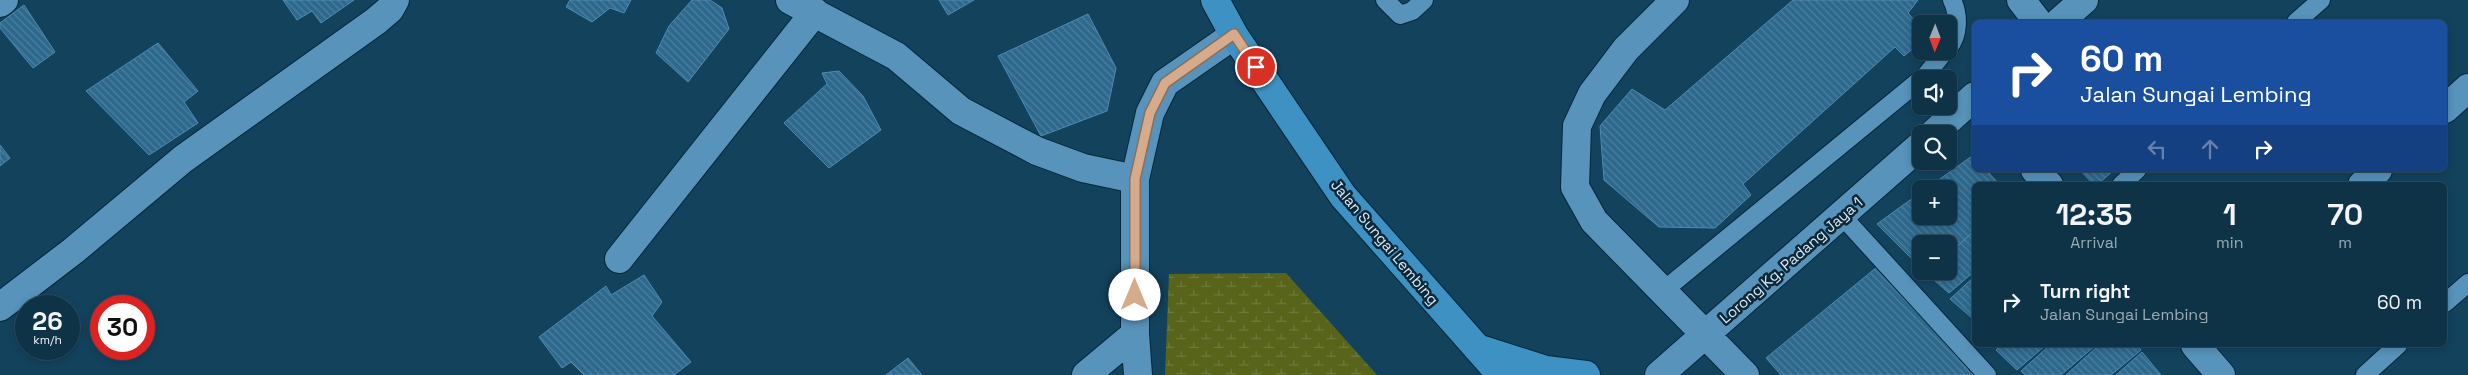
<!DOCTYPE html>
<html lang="en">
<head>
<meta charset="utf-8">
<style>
  body { margin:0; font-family:"Space Grotesk",sans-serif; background:#1c3e51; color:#f1f3f6; height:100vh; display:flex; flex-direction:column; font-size:19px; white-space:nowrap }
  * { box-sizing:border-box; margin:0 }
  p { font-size:16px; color:#9baab3 }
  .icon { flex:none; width:28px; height:28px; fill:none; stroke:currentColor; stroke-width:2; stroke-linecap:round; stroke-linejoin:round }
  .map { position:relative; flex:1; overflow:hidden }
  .details { position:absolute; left:1972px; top:182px; width:475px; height:165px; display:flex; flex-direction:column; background:#0e3246; border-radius:8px; box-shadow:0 2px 8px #0003,0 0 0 1px #2e4d5f }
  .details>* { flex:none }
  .top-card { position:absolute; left:1972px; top:20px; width:475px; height:152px; border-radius:8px; box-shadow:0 2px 8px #0003,0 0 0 1px #2e4d5f; background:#1a4fa0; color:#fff; overflow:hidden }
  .needle { width:32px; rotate:181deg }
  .buttons { position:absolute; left:1912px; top:15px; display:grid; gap:10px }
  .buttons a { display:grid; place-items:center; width:45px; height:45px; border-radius:8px; background:#0e3246; box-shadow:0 2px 8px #0003,0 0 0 1px #2e4d5f; font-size:25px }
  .speed { position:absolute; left:15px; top:295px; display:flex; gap:10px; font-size:25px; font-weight:700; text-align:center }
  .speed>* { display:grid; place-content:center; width:65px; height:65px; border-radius:50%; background:#0e3246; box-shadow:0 2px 8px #0003,0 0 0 1px #2e4d5f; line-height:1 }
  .speed small { font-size:12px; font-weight:400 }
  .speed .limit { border:8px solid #d22; background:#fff; color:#111 }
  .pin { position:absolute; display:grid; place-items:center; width:42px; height:42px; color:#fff; margin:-21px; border:2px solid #fff; border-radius:50%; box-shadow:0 1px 5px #0007 }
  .me { position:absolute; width:55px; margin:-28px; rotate:0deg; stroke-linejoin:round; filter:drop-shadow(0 0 4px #0008) }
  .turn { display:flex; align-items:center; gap:18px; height:105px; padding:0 25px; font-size:22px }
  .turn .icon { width:65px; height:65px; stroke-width:2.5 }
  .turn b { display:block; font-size:35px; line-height:42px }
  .lanes { display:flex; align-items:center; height:48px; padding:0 25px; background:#0003; justify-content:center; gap:25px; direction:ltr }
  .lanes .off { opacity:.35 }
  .eta { display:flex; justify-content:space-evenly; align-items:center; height:85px; text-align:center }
  .eta b { font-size:30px; font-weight:800; line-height:35px }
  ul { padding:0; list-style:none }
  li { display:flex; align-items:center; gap:15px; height:70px; padding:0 25px }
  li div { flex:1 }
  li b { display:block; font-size:19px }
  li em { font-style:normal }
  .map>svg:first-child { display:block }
</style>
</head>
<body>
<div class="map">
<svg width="2468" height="375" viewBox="0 0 2468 375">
  <defs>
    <pattern id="wetland-marsh" width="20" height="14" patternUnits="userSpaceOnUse" patternTransform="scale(1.25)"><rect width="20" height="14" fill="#57641a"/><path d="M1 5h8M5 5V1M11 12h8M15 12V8" fill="none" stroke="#6e7a3c"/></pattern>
    <pattern id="building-back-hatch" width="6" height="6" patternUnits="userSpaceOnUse" patternTransform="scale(1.25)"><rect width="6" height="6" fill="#2d698d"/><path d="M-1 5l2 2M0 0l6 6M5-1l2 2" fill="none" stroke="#4b7f9e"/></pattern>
  </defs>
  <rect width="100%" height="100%" fill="#13425d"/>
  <!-- wetland -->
  <path fill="url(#wetland-marsh)" d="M1286 273 1377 375H1165L1169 274Z"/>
  <!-- building -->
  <path fill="url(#building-back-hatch)" stroke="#4f8ab1" d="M283 0H354L321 23 312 11 297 20Z
    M570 0H631L624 13 610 8 592 22 566 7Z
    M692 0H710L722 8 729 29 688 82 656 53 669 26Z
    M939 0H974L948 15Z
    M1793 0H1918L1908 13 1921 28V42L1904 56 1895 47 1743 184 1751 195 1715 228 1659 227 1604 180 1600 126 1632 89 1665 110Z
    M24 5 55 52 33 68 0 28V23Z
    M1088 14 1116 68 1107 111 1041 136 998 56Z
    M158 43 198 91 184 102 198 123 149 155 86 91Z
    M839 71 863 96 881 130 829 168 784 123 827 84 822 73Z
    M0 145 10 158 0 166Z
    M1972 156 1975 159V170H1986L2000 185H1975V230L1949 254V244H1921V268L1877 224 1921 192V216H1949V189H1926Z
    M2080 170H2114L2097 185H2094Z
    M1975 230V271L1949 293 1927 274 1930 271H1949V254Z
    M1877 267 1973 375H1781L1766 358Z
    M644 275 662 302 652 316 691 362 674 375H584L571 362 562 368 539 337 606 286 611 295Z
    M1975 276V315L1972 318 1950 299Z
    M2001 345H2046L2017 370 1996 350Z
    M2050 345H2096L2061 375H2025L2021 371Z
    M2099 345H2137L2141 350 2111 375H2066Z
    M2142 352 2161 375H2116Z
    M908 358 922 375H886Z"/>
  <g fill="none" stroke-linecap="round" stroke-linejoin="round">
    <!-- lane casing -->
    <g stroke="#06273a" stroke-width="20">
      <path id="lane" d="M1385 0 1400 15 1412 11 1424 0
        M2296 22 2321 0
        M1949 47C1959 35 1959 14 1952 0
        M2121 185 2137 170
        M1842 216 1987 375
        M1663 291 1926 75 1945 51
        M2445 303 2468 283
        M2365 375 2398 345"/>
    </g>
    <!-- street casing -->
    <g stroke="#06273a" stroke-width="30">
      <path id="street" d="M790 0 896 56 961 111 1037 151 1083 168 1135 179
        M1675 0 1626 49 1592 94 1577 126 1575 187 1594 221 1745 375
        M2021 0 2038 22
        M0 3 4 0
        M2059 22 2084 0
        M2445 109 2468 88
        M1933 134 1975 96
        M2035 170 2049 185
        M2362 185 2378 170
        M619 259 815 12
        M0 307 73 251 183 159 376 21 390 9 395 0
        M2195 345 2221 375
        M1086 375 1135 334
        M1138 375 1135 334V179L1150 113 1165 83 1234 35
        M1659 375 1921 145"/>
    </g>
    <!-- primary casing -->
    <g stroke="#06273a" stroke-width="30">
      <path id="primary" d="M1215 0 1234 35 1343 196 1501 375
        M1477 348 1546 370 1586 375"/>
    </g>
    <!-- lane -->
    <use href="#lane" stroke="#5793ba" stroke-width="18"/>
    <!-- street -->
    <use href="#street" stroke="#5793ba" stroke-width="28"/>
    <!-- primary -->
    <use href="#primary" stroke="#3d92c3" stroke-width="28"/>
  </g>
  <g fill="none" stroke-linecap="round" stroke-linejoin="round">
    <!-- route casing -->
    <g stroke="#8b6f5a" stroke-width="12">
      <path id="route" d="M1135 295V179L1150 113 1165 83 1234 34 1256 67"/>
    </g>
    <!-- route -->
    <use href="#route" stroke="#d6ab8b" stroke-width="9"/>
  </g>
  <g text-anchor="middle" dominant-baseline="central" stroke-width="5" stroke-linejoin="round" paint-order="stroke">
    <!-- street labels -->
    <g font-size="15" fill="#d3ebfc" stroke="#0e2737">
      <text transform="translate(1385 242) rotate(50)">Jalan Sungai Lembing</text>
      <text transform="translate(1791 260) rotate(-41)">Lorong Kg. Padang Jaya 1</text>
    </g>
  </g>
</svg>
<div class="buttons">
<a><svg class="needle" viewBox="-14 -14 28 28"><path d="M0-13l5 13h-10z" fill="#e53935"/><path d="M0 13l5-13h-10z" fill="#9baab3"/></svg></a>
<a><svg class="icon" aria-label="sound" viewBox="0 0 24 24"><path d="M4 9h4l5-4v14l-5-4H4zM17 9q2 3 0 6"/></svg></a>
<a><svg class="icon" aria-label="search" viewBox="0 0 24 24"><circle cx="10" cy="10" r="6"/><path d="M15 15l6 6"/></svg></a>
<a>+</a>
<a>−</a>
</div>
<div class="speed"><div>26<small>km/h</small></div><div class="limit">30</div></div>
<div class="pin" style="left:1256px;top:67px;background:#d93025"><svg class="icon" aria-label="arrive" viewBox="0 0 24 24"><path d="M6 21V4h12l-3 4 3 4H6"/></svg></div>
<svg class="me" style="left:1135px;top:295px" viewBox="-20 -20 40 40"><circle r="19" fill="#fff"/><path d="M0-13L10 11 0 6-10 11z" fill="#d6ab8b"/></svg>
<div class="top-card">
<div class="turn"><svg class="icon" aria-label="right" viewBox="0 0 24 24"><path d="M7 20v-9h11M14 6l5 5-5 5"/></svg><div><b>60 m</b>Jalan Sungai Lembing</div></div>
<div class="lanes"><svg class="icon off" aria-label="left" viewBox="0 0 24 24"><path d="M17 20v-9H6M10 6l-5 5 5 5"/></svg><svg class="icon off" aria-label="ahead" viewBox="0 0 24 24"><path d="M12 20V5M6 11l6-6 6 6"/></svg><svg class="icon" aria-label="right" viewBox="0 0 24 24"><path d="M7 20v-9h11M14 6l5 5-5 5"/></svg></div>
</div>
<section class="details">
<div class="eta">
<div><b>12:35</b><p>Arrival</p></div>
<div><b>1</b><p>min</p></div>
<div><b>70</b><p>m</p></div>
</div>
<ul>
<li><svg class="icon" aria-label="right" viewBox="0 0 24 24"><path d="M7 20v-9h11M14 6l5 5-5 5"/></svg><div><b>Turn right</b><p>Jalan Sungai Lembing</p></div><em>60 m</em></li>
</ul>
</section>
</div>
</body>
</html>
